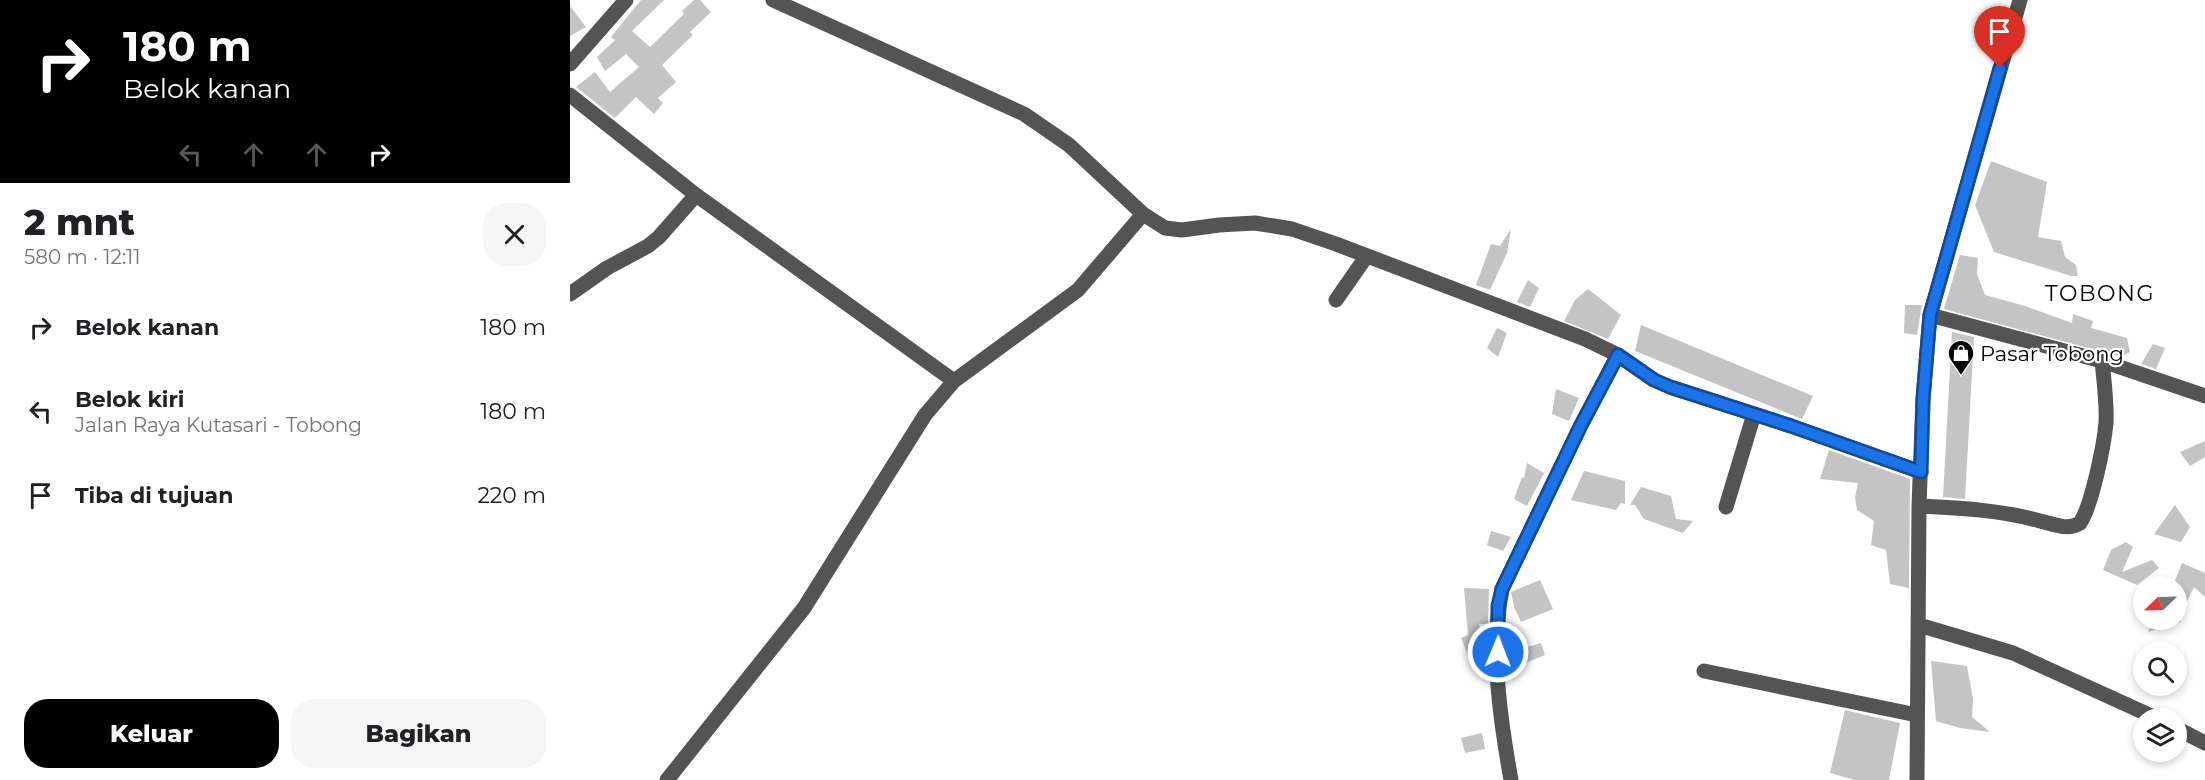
<!DOCTYPE html>
<html lang="id">
<head>
<meta charset="utf-8">
<style>
  body { margin:0; font-family:Montserrat,sans-serif; background:#f6f6f6; color:#202124; height:100vh; display:flex; flex-direction:column; font-size:22px; white-space:nowrap }
  * { box-sizing:border-box; margin:0 }
  p { font-size:20px; color:#757577 }
  .icon { flex:none; width:33px; height:33px; fill:none; stroke:currentColor; stroke-width:2; stroke-linecap:round; stroke-linejoin:round }
  .map { position:relative; flex:1; overflow:hidden }
  .drawer { display:flex; flex-direction:column; background:#fff; width:570px }
  .drawer>* { flex:none }
  .banner { background:#000; color:#fff; overflow:hidden }
  .needle { width:39px; rotate:247deg }
  .fabs { position:absolute; left:1563px; top:576px; display:grid; gap:12px }
  .fabs a { display:grid; place-items:center; width:54px; height:54px; border-radius:50%; background:#fff; box-shadow:0 3px 9px #0003; font-size:30px }
  .pin { position:absolute; display:grid; place-items:center; width:51px; height:51px; color:#fff; margin:-62px -26px; border-radius:50% 50% 50% 0; rotate:-45deg; box-shadow:0 0 6px #0007 }
  .pin .icon { rotate:45deg }
  .me { position:absolute; width:66px; margin:-33px; rotate:1deg; stroke-linejoin:round; filter:drop-shadow(0 0 4px #0008) }
  .turn { display:flex; align-items:center; gap:21px; height:126px; padding:0 24px; font-size:27px }
  .turn .icon { width:78px; height:78px; stroke-width:2.5 }
  .turn b { display:block; font-size:42px; line-height:51px }
  .lanes { display:flex; align-items:center; height:57px; padding:0 24px; background:#0003; justify-content:center; gap:30px; direction:ltr }
  .lanes .off { opacity:.35 }
  .round { display:grid; place-items:center; flex:none; width:63px; height:63px; border-radius:24px; background:#f6f6f6 }
  .head { display:flex; align-items:center; justify-content:space-between; height:102px; padding:0 24px }
  h1 { font-size:36px; font-weight:800; line-height:45px }
  .button { display:flex; gap:12px; margin-top:auto; padding:12px 24px }
  .button a { flex:1; height:69px; border-radius:24px; background:#000; color:#fff; font-size:24px; font-weight:800; line-height:69px; text-align:center }
  .button a+a { background:#f6f6f6; color:#202124 }
  ul { padding:0; list-style:none }
  li { display:flex; align-items:center; gap:18px; height:84px; padding:0 24px }
  li div { flex:1 }
  li b { display:block; font-size:22px }
  li em { font-style:normal }
  main { display:flex; flex:1; min-height:0 }
  .map>svg:first-child { display:block }
</style>
</head>
<body>
<main>
<section class="drawer">
<div class="banner">
<div class="turn"><svg class="icon" aria-label="right" viewBox="0 0 24 24"><path d="M7 20v-9h11M14 6l5 5-5 5"/></svg><div><b>180 m</b>Belok kanan</div></div>
<div class="lanes"><svg class="icon off" aria-label="left" viewBox="0 0 24 24"><path d="M17 20v-9H6M10 6l-5 5 5 5"/></svg><svg class="icon off" aria-label="ahead" viewBox="0 0 24 24"><path d="M12 20V5M6 11l6-6 6 6"/></svg><svg class="icon off" aria-label="ahead" viewBox="0 0 24 24"><path d="M12 20V5M6 11l6-6 6 6"/></svg><svg class="icon" aria-label="right" viewBox="0 0 24 24"><path d="M7 20v-9h11M14 6l5 5-5 5"/></svg></div>
</div>
<div class="head"><div><h1>2 mnt</h1><p>580 m · 12:11</p></div><a class="round"><svg class="icon" aria-label="close" viewBox="0 0 24 24"><path d="M6 6l12 12M18 6L6 18"/></svg></a></div>
<ul>
<li><svg class="icon" aria-label="right" viewBox="0 0 24 24"><path d="M7 20v-9h11M14 6l5 5-5 5"/></svg><div><b>Belok kanan</b></div><em>180 m</em></li>
<li><svg class="icon" aria-label="left" viewBox="0 0 24 24"><path d="M17 20v-9H6M10 6l-5 5 5 5"/></svg><div><b>Belok kiri</b><p>Jalan Raya Kutasari - Tobong</p></div><em>180 m</em></li>
<li><svg class="icon" aria-label="arrive" viewBox="0 0 24 24"><path d="M6 21V4h12l-3 4 3 4H6"/></svg><div><b>Tiba di tujuan</b></div><em>220 m</em></li>
</ul>
<div class="button"><a>Keluar</a><a>Bagikan</a></div>
</section>
<div class="map">
<svg width="1635" height="780" viewBox="0 0 1635 780">
  <rect width="100%" height="100%" fill="#fff"/>
  <!-- building -->
  <path fill="#c4c4c4" d="M71 0H94L62 31 80 47 114 14 112 11 124 0H130L141 12 120 32 123 35 92 65 106 82 88 98 93 103 84 114 66 97 45 118 6 87 25 72 40 92 69 67 56 54 35 71 27 57 45 40 41 37Z
    M0 6 16 27 0 36Z
    M1421 161 1477 182 1468 237 1491 241 1495 257 1506 265 1508 276H1501L1424 252 1405 205Z
    M941 229 937 253 920 290 906 285 921 244 930 246Z
    M1390 255 1408 258 1407 274 1415 295 1455 306 1502 323 1503 314 1523 321 1521 328 1557 338 1560 352 1551 357 1374 309Z
    M958 280 969 288 960 307 947 302Z
    M1018 289 1051 315 1038 339 994 321 1005 300Z
    M1335 305H1352L1347 335 1334 333Z
    M1071 325 1243 396 1232 419 1065 351Z
    M927 328 937 333 928 357 917 348Z
    M1382 332 1404 337 1395 499 1373 497Z
    M1583 344 1595 348 1586 369 1571 364Z
    M986 389 1009 398 999 421 982 414Z
    M1635 441V457L1620 466 1610 452Z
    M1259 450 1340 479 1339 588 1320 584 1316 550 1301 545 1304 521 1287 510 1285 497 1288 483 1250 479Z
    M957 463 974 473 957 506 944 499 952 477 954 478Z
    M1014 471 1055 481V504L1051 503 1046 510 1001 500Z
    M1071 487 1101 496 1106 519 1123 521 1113 533 1074 519 1065 505H1060Z
    M1605 505 1620 527 1611 542 1584 534Z
    M921 531 941 537 933 551 917 545Z
    M1556 542 1563 547 1552 572 1582 560 1589 568 1567 585 1533 570 1541 550Z
    M1612 563 1635 573V597L1624 587 1608 620H1610L1611 622 1578 632 1583 620H1606V586H1603Z
    M970 580 983 609 951 622 944 607 941 592Z
    M894 588 919 589 918 624H909L916 652 900 660 891 638 898 635Z
    M971 643 975 655 950 665 941 652Z
    M1361 661 1397 666 1403 699 1402 717 1420 732 1390 728 1366 721Z
    M1275 710 1330 723 1319 780H1285L1260 773Z
    M912 733 915 749 895 753 891 738Z"/>
  <g fill="none" stroke-linecap="round" stroke-linejoin="round">
    <!-- minor -->
    <path stroke="#545454" stroke-width="15" d="M203 0 454 114 499 145 573 214 595 228 612 230 649 225 685 223 722 229 766 244 1015 339 1048 355 1084 380 1100 387 1221 426 1351 472
      M0 64 56 0
      M0 95 126 195 384 381
      M0 294 37 268 78 246 89 237 126 195
      M766 300 796 257
      M1360 315 1532 361 1635 396
      M1349 506C1390 508 1431 510 1470 521 1483 524 1498 531 1510 523 1522 505 1534 445 1536 423 1537 402 1534 382 1532 361
      M1156 507 1184 414
      M1349 625 1443 653 1586 718
      M1134 671 1347 715
      M1606 728 1635 743
      M97 780 234 608 355 415 384 381 508 290 573 214
      M941 780C930 718 920 651 932 589L1011 425 1048 355
      M1347 780 1349 506 1353 399 1360 315 1450 0"/>
  </g>
  <g fill="none" stroke-linecap="round" stroke-linejoin="round">
    <!-- route casing -->
    <g stroke="#114b97" stroke-width="15">
      <path id="route" d="M928 652V606L932 589 1011 425 1048 355 1084 380 1100 387 1221 426 1351 472 1353 399 1360 315 1430 68"/>
    </g>
    <!-- route -->
    <use href="#route" stroke="#1a73e8" stroke-width="10"/>
  </g>
  <!-- icons -->
  <defs>
    <g id="shop-pin" transform="scale(1.35)"><path d="M0 17L-7.5 6A9.5 9.5 0 1 1 7.5 6Z" fill="#000" stroke="#fff"/><path d="M-5-2.5h2.3a2.7 3.5 0 0 1 5.4 0H5L5.5 6h-11ZM-1.5-2.5h3a1.5 2.3 0 0 0-3 0Z" fill="#fff"/></g>
  </defs>
  <g fill-rule="evenodd">
    <use href="#shop-pin" x="1391" y="353"/>
  </g>
  <g text-anchor="middle" dominant-baseline="central" stroke-width="4.5" stroke-linejoin="round" paint-order="stroke">
    <!-- poi labels -->
    <g font-size="21" fill="#000" stroke="#fff" text-anchor="start">
      <text x="1410" y="353">Pasar Tobong</text>
    </g>
    <!-- neighbourhood labels -->
    <g font-size="22" letter-spacing="1.5" fill="#000" stroke="#fff">
      <text x="1530" y="293">TOBONG</text>
    </g>
  </g>
</svg>
<div class="fabs">
<a><svg class="needle" viewBox="-14 -14 28 28"><path d="M0-13l5 13h-10z" fill="#e53935"/><path d="M0 13l5-13h-10z" fill="#757577"/></svg></a>
<a><svg class="icon" aria-label="search" viewBox="0 0 24 24"><circle cx="10" cy="10" r="6"/><path d="M15 15l6 6"/></svg></a>
<a><svg class="icon" aria-label="layers" viewBox="0 0 24 24"><path d="M12 4l9 5-9 5-9-5zM3 14l9 5 9-5"/></svg></a>
</div>
<div class="pin" style="left:1430px;top:68px;background:#d93025"><svg class="icon" aria-label="arrive" viewBox="0 0 24 24"><path d="M6 21V4h12l-3 4 3 4H6"/></svg></div>
<svg class="me" style="left:928px;top:652px" viewBox="-20 -20 40 40"><circle r="17" fill="#1a73e8" stroke="#fff" stroke-width="3"/><path d="M0-11L8 9 0 5-8 9z" fill="#fff"/></svg>
</div>
</main>
</body>
</html>
